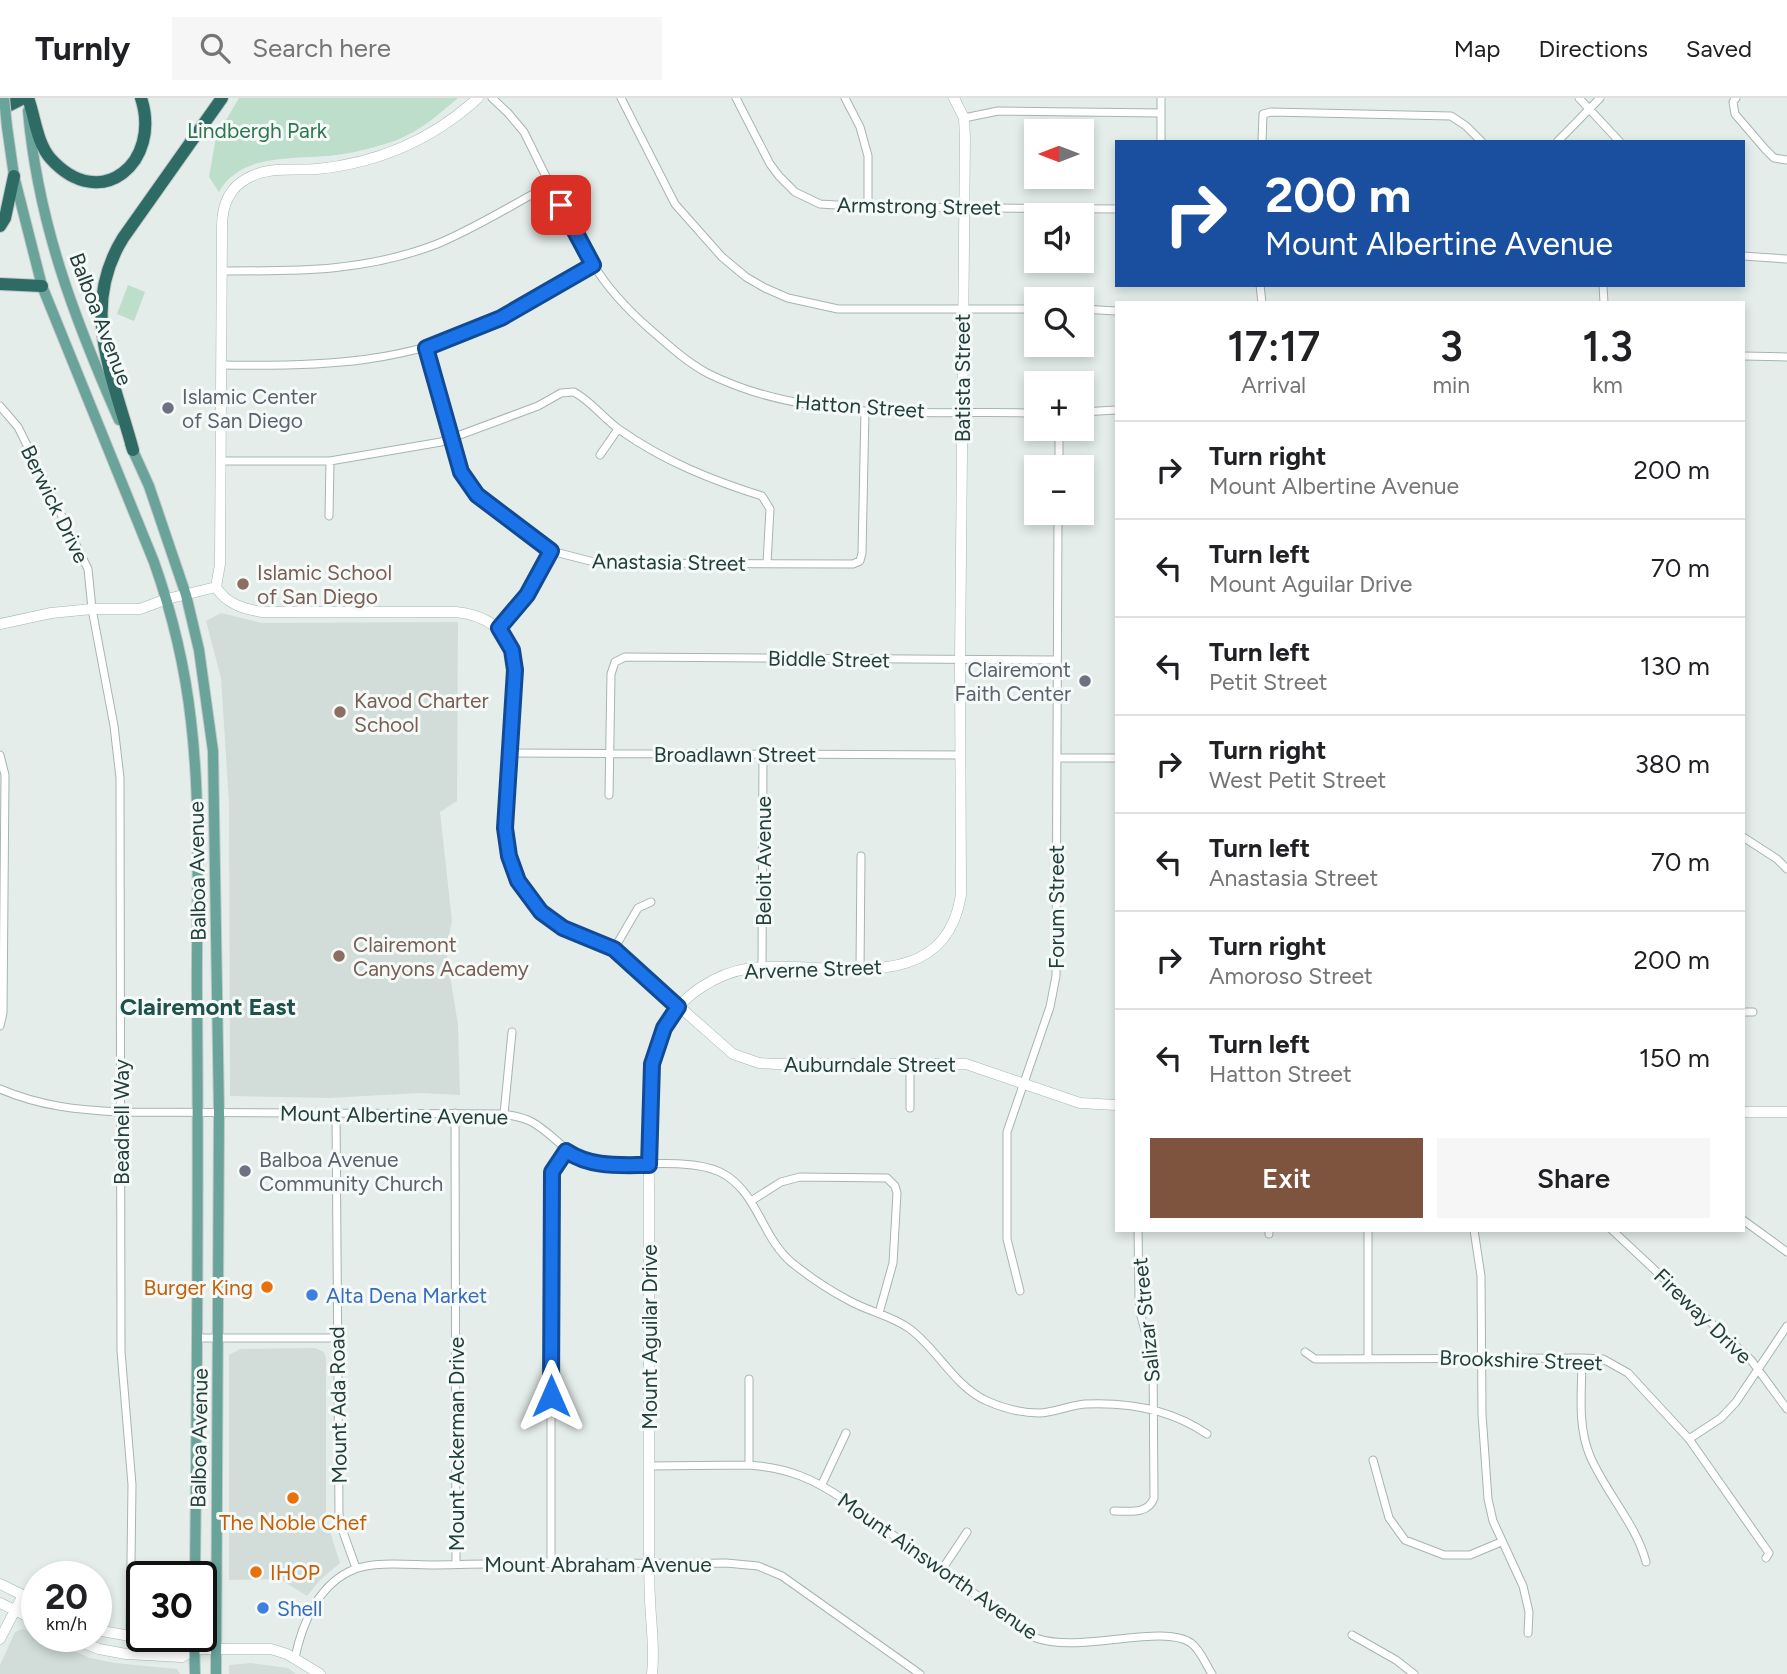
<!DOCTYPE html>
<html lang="en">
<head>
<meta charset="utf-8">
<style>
  body { margin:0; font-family:Figtree,sans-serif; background:#f6f6f6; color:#202124; height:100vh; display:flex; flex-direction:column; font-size:26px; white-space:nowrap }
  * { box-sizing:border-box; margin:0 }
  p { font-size:23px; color:#757577 }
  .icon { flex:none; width:38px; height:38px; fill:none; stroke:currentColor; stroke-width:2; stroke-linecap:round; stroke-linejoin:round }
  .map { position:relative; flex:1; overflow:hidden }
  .sheet { position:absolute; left:1115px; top:203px; width:630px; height:931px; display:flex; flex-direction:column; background:#fff; border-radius:0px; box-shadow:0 4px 10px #0003 }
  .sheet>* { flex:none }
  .hud { position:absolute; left:1115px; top:42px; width:630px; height:147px; border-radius:0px; box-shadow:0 4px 10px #0003; background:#1a4fa0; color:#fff; overflow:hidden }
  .needle { width:46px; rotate:270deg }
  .controls { position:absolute; left:1024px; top:21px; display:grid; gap:14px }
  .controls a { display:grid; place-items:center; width:70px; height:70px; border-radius:0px; background:#fff; box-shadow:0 4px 10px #0003; font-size:35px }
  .speed { position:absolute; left:21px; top:1463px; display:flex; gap:14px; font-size:35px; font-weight:700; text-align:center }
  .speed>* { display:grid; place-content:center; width:91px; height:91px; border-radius:50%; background:#fff; box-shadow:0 4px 10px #0003; line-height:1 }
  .speed small { font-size:18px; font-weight:400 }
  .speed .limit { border:4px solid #111; border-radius:10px; background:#fff; color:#111 }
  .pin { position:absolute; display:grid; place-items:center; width:60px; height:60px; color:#fff; margin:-30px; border-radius:14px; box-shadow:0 4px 10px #0006 }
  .me { position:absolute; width:77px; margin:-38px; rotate:0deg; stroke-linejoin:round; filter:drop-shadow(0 0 5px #0008) }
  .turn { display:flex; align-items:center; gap:24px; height:147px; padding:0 35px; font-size:32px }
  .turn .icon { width:91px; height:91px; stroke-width:2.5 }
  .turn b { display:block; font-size:49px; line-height:60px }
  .eta { display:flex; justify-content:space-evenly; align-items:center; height:119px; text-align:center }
  .eta b { font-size:42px; font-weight:600; line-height:49px }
  .button { display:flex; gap:14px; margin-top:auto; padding:14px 35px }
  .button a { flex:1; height:80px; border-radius:0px; background:#7e543e; color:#fff; font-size:28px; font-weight:600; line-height:80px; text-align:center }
  .button a+a { background:#f6f6f6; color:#202124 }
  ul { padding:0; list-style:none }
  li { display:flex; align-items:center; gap:21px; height:98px; padding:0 35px; border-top:2px solid #e0e0e0 }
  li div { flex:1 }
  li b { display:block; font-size:26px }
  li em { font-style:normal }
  header { display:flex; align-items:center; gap:42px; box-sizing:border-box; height:98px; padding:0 35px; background:#fff; border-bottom:2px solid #e0e0e0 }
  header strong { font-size:33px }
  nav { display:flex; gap:38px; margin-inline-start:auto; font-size:24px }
  .search { width:490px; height:63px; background:#f6f6f6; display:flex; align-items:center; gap:18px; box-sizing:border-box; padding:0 24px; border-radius:0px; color:#757577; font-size:26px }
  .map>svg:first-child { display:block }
</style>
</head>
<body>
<header>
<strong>Turnly</strong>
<div class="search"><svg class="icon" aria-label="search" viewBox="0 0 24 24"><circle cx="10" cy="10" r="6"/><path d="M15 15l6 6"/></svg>Search here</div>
<nav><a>Map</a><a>Directions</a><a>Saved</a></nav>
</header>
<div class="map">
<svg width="1787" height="1576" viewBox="0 0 1787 1576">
  <rect width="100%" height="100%" fill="#e4edea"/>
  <!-- built -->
  <path fill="#d2ddd9" d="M221 515 262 525 458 524 457 703 440 714 452 823 446 852 458 927 460 997 420 995 329 1000 230 998 229 705 221 580 206 523Z
    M315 1250 324 1254 326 1260V1421L340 1465 320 1482 307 1498 280 1481 229 1482V1257L240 1251Z
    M23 1531 90 1560 115 1565 177 1571 180 1576H0V1567L15 1534Z
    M251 1565 288 1570 296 1576H229V1567Z"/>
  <!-- green -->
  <path fill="#bddeca" d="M239 0H458C436 19 414 38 385 46 371 50 357 54 343 56 301 63 242 52 219 94L209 79 216 39Z
    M128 187 145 194 134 223 117 216Z"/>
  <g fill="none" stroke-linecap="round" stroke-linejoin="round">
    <!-- street casing -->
    <g stroke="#a6b5b2" stroke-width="9">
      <path id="street" d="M492 0 508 15 524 34C546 78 567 124 593 166 608 191 630 214 652 233 669 248 688 265 707 275 809 326 926 312 1036 315
        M621 0 675 106 722 159 746 179 765 190 788 200 838 211H1036
        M736 0 770 66 779 78 795 94 820 106 868 109 1116 111
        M845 0 860 29 868 58V109
        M1579 0 1620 44
        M1736 0 1733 4 1735 16 1765 51 1774 60 1787 62
        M964 20 998 13 1161 15
        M1161 44V0
        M1262 44 1263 16 1271 14 1451 18 1466 28 1482 44
        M1557 44 1600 0
        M1743 158 1787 161
        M221 173C297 173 365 174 437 146 476 130 513 106 550 87
        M1260 187 1262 205
        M1603 187 1604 205
        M1082 211 1116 213
        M426 250 461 374 477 397 551 453 598 465 853 466 860 463 862 455 865 313
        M1743 258 1787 259
        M221 267C320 269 411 266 501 220 532 204 563 185 593 167
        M0 308 18 329 88 471 92 511 114 628 120 680 121 1253 132 1387 130 1538
        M1082 314 1116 312
        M600 357 618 331
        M220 363H330L441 344 538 308 561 295 574 294C591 303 604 321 620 332 664 363 711 382 762 398L770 411 767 465
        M1059 369V331
        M329 418 330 363
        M499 530 527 497 551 453
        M510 655 960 657
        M0 657 5 677 3 915 0 928
        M1057 660H1116
        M609 697 611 576 615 564 625 559 1057 562
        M1743 739 1777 761 1787 771
        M614 851 638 810 651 804
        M762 870 763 656
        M860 871 861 758
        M1743 914H1753
        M910 965V1010
        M0 991C40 1008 77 1012 120 1014L504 1016C514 1018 523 1019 532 1024 555 1037 566 1057 593 1066 628 1069 689 1059 720 1074 757 1092 761 1138 791 1164 807 1177 829 1192 848 1202 869 1214 891 1217 910 1231 939 1253 954 1288 987 1303 1003 1310 1022 1315 1039 1315 1054 1315 1070 1307 1085 1306 1128 1304 1172 1312 1207 1336
        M336 1015 339 1416 341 1428 356 1470
        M455 1015 456 1466
        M504 1016 512 934
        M751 1103 781 1084 800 1079 887 1080 895 1088 897 1095 893 1165 879 1215
        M1743 1122 1787 1154
        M1269 1132V1136
        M1474 1132 1481 1178 1482 1316 1488 1401 1493 1423 1523 1488 1529 1514 1528 1535
        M1612 1132 1751 1262 1787 1311
        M1020 1193 1007 1141V1034L1050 909 1056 878 1058 415
        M198 1240H337
        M1305 1254 1315 1261 1582 1260 1603 1261 1628 1275 1689 1341 1769 1455 1766 1460
        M1368 1260V1132
        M1582 1260C1582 1292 1577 1327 1590 1358 1606 1395 1636 1426 1646 1464
        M749 1281V1367
        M1689 1341 1721 1320 1736 1304 1787 1228
        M1373 1362 1389 1420 1405 1442 1444 1457H1470L1501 1444
        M649 1368 749 1367C789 1370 814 1381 846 1403L1036 1540C1079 1556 1163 1525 1191 1545 1200 1551 1206 1567 1212 1576
        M822 1386 846 1335
        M1114 1413C1129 1413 1148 1417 1154 1400L1153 1261 1141 1218 1139 1199 1138 1132
        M551 1466V1090L552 1074 566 1053
        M941 1473 967 1434
        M1352 1537 1396 1562 1414 1576
        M295 1560C302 1525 319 1485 355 1471 375 1463 412 1467 434 1467 531 1464 629 1466 726 1465L758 1468 782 1478 920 1576"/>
    </g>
    <!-- secondary casing -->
    <g stroke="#a2b9b3" stroke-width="11">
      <path id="secondary" d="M216 489C226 506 244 511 262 514H456C485 517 507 530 514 561L505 730 513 772 523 792 541 814 563 830 614 851 733 956 759 965 776 966H966L1080 1005 1116 1007
        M216 489 220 466 222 129C222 108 228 90 248 80 269 68 295 73 317 71 378 65 433 41 478 0
        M0 526 51 515 92 511H140L167 501 216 489
        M1743 1014H1787
        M0 1486 37 1504
        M0 1505 37 1523
        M96 1532 130 1538 181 1542 194 1551
        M66 1538 99 1551 126 1556 182 1559 194 1551H271L287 1556 320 1576
        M0 1541 23 1497
        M652 1576C655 1551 651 1527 650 1502 649 1481 649 1460 649 1438 649 1323 649 1209 649 1094 649 1049 643 970 663 931 679 899 715 875 751 870 825 861 944 904 961 797L960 562 965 39 964 20 954 0"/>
    </g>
    <!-- primary casing -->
    <g stroke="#c1c9c8" stroke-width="12">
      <path id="primary" d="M28 13C38 125 74 220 119 322
        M7 29 14 78 42 188 154 464C172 515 185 569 191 623 202 716 196 810 197 903 199 1095 197 1287 195 1479
        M130 346 149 388 186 497 199 552 213 653 219 1015 216 1576
        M194 1538 195 1576"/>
    </g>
    <!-- highway casing -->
    <g stroke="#c1c9c8" stroke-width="14">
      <path id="highway" d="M28 0C35 19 37 46 51 61 101 116 162 64 141 0
        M0 12 24 0
        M0 128 5 120 14 78
        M0 186 42 188
        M133 352C113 278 79 211 123 140L222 0"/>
    </g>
    <!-- street -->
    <use href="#street" stroke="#fff" stroke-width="7"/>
    <!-- secondary -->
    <use href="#secondary" stroke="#fff" stroke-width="10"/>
    <!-- primary -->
    <use href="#primary" stroke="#69a39a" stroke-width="10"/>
    <!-- highway -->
    <use href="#highway" stroke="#2f6b65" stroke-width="12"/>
    <!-- primary-bridge casing -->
    <g stroke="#c1c9c8" stroke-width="12" stroke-linecap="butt">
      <path id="primary-bridge" d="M4 0 7 29"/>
    </g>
    <!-- primary-bridge -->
    <use href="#primary-bridge" stroke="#69a39a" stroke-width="10"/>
  </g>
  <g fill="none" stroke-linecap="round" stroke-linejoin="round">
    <!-- route casing -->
    <g stroke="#114b97" stroke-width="18">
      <path id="route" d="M551 1298 552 1074 566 1053C592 1070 619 1067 649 1067L652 966 664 930 678 909 614 851 563 830 541 814 518 783 509 758 505 730 515 572 512 552 499 530 527 497 551 453 477 397 461 374 426 250 501 220 593 167 561 107"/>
    </g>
    <!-- route -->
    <use href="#route" stroke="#1a73e8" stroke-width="12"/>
  </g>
  <!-- markers -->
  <g fill="#6b7280" stroke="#f5faf8" stroke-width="2.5">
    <circle cx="168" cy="310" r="7"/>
    <circle cx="1085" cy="583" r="7"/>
    <circle cx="245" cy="1073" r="7"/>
  </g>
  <g fill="#8d6e63" stroke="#f5faf8" stroke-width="2.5">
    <circle cx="243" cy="486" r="7"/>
    <circle cx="340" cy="614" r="7"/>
    <circle cx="339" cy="858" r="7"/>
  </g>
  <g fill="#e8710a" stroke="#f5faf8" stroke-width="2.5">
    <circle cx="267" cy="1189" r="7"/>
    <circle cx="293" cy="1400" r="7"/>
    <circle cx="256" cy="1474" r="7"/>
  </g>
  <g fill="#3f7fe0" stroke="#f5faf8" stroke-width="2.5">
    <circle cx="312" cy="1197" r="7"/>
    <circle cx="263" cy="1510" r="7"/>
  </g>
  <g text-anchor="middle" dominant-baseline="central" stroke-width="6" stroke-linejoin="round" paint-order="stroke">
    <!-- park labels -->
    <g font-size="21" fill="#2d7651" stroke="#f5faf8">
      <text x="257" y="32">Lindbergh Park</text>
    </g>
    <!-- street labels -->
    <g font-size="21" fill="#233f3b" stroke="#f5faf8">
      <text transform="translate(919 108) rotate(1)">Armstrong Street</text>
      <text transform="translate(101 221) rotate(69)">Balboa Avenue</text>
      <text transform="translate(962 280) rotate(-90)">Batista Street</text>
      <text transform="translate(860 308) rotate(4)">Hatton Street</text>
      <text transform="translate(55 406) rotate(64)">Berwick Drive</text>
      <text transform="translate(669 464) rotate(1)">Anastasia Street</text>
      <text transform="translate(829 561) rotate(1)">Biddle Street</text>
      <text x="735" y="656">Broadlawn Street</text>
      <text transform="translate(763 763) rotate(-90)">Beloit Avenue</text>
      <text transform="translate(197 773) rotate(-91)">Balboa Avenue</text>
      <text transform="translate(1056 809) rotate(-90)">Forum Street</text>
      <text transform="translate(813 871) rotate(-2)">Arverne Street</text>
      <text x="870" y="966">Auburndale Street</text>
      <text transform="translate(394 1017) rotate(1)">Mount Albertine Avenue</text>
      <text transform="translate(121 1024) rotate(-90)">Beadnell Way</text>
      <text transform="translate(1703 1218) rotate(44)">Fireway Drive</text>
      <text transform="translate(1146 1222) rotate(-96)">Salizar Street</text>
      <text transform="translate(649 1239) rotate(-90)">Mount Aguilar Drive</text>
      <text transform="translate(1521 1262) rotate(2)">Brookshire Street</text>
      <text transform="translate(338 1307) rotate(-91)">Mount Ada Road</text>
      <text transform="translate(199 1340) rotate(-89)">Balboa Avenue</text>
      <text transform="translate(456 1346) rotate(-90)">Mount Ackerman Drive</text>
      <text x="598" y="1466">Mount Abraham Avenue</text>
      <text transform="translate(938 1468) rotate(35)">Mount Ainsworth Avenue</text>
    </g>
    <!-- worship labels -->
    <g font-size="21" fill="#5b616d" stroke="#f5faf8" text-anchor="start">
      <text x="182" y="298">Islamic Center<tspan x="182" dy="24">of San Diego</tspan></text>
      <text x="1071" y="571" text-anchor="end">Clairemont<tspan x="1071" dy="24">Faith Center</tspan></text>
      <text x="259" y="1061">Balboa Avenue<tspan x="259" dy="24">Community Church</tspan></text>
    </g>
    <!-- education labels -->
    <g font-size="21" fill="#785e54" stroke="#f5faf8" text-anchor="start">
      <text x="257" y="474">Islamic School<tspan x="257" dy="24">of San Diego</tspan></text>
      <text x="354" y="602">Kavod Charter<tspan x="354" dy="24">School</tspan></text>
      <text x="353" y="846">Clairemont<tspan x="353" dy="24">Canyons Academy</tspan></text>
    </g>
    <!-- food labels -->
    <g font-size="21" fill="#c56008" stroke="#f5faf8" text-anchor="end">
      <text x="253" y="1189">Burger King</text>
      <text x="293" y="1424" text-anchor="middle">The Noble Chef</text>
      <text x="270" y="1474" text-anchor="start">IHOP</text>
    </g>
    <!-- shop labels -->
    <g font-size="21" fill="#366cbe" stroke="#f5faf8" text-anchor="start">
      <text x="326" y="1197">Alta Dena Market</text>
      <text x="277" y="1510">Shell</text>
    </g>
    <!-- quarter labels -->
    <g font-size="24" font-weight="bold" fill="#1f514b" stroke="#f5faf8">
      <text x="208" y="908">Clairemont East</text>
    </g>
  </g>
</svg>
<div class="controls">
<a><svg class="needle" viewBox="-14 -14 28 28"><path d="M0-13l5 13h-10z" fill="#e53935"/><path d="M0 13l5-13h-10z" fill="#757577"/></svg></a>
<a><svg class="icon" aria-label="sound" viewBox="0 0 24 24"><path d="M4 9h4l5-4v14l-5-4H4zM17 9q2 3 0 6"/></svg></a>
<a><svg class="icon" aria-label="search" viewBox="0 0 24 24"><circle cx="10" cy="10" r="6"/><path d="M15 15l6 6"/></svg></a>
<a>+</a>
<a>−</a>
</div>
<div class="speed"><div>20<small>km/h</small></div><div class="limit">30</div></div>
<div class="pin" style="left:561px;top:107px;background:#d93025"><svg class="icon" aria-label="arrive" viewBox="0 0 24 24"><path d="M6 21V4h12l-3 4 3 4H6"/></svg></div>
<svg class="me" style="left:551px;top:1298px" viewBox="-20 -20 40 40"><path d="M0-17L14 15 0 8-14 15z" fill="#1a73e8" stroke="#fff" stroke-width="4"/></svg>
<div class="hud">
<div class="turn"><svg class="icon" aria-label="right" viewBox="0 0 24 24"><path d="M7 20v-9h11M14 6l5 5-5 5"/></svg><div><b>200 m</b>Mount Albertine Avenue</div></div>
</div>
<section class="sheet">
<div class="eta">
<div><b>17:17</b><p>Arrival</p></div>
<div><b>3</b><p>min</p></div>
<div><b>1.3</b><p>km</p></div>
</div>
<ul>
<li><svg class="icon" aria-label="right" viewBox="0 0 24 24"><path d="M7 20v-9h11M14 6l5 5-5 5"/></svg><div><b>Turn right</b><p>Mount Albertine Avenue</p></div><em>200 m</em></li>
<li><svg class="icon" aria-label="left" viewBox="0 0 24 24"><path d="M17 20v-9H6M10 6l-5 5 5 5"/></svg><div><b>Turn left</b><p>Mount Aguilar Drive</p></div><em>70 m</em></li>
<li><svg class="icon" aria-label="left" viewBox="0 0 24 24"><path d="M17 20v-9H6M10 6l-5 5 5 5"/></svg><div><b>Turn left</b><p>Petit Street</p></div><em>130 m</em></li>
<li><svg class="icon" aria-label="right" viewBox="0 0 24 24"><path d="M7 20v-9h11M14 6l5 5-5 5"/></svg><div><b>Turn right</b><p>West Petit Street</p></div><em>380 m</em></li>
<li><svg class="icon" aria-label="left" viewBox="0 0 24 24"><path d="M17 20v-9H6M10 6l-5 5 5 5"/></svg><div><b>Turn left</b><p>Anastasia Street</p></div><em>70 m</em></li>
<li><svg class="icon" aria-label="right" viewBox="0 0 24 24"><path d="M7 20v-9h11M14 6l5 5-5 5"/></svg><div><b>Turn right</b><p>Amoroso Street</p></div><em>200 m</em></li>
<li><svg class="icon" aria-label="left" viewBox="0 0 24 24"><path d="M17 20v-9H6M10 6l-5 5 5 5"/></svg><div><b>Turn left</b><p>Hatton Street</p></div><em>150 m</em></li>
</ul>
<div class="button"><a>Exit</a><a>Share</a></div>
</section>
</div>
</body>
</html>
